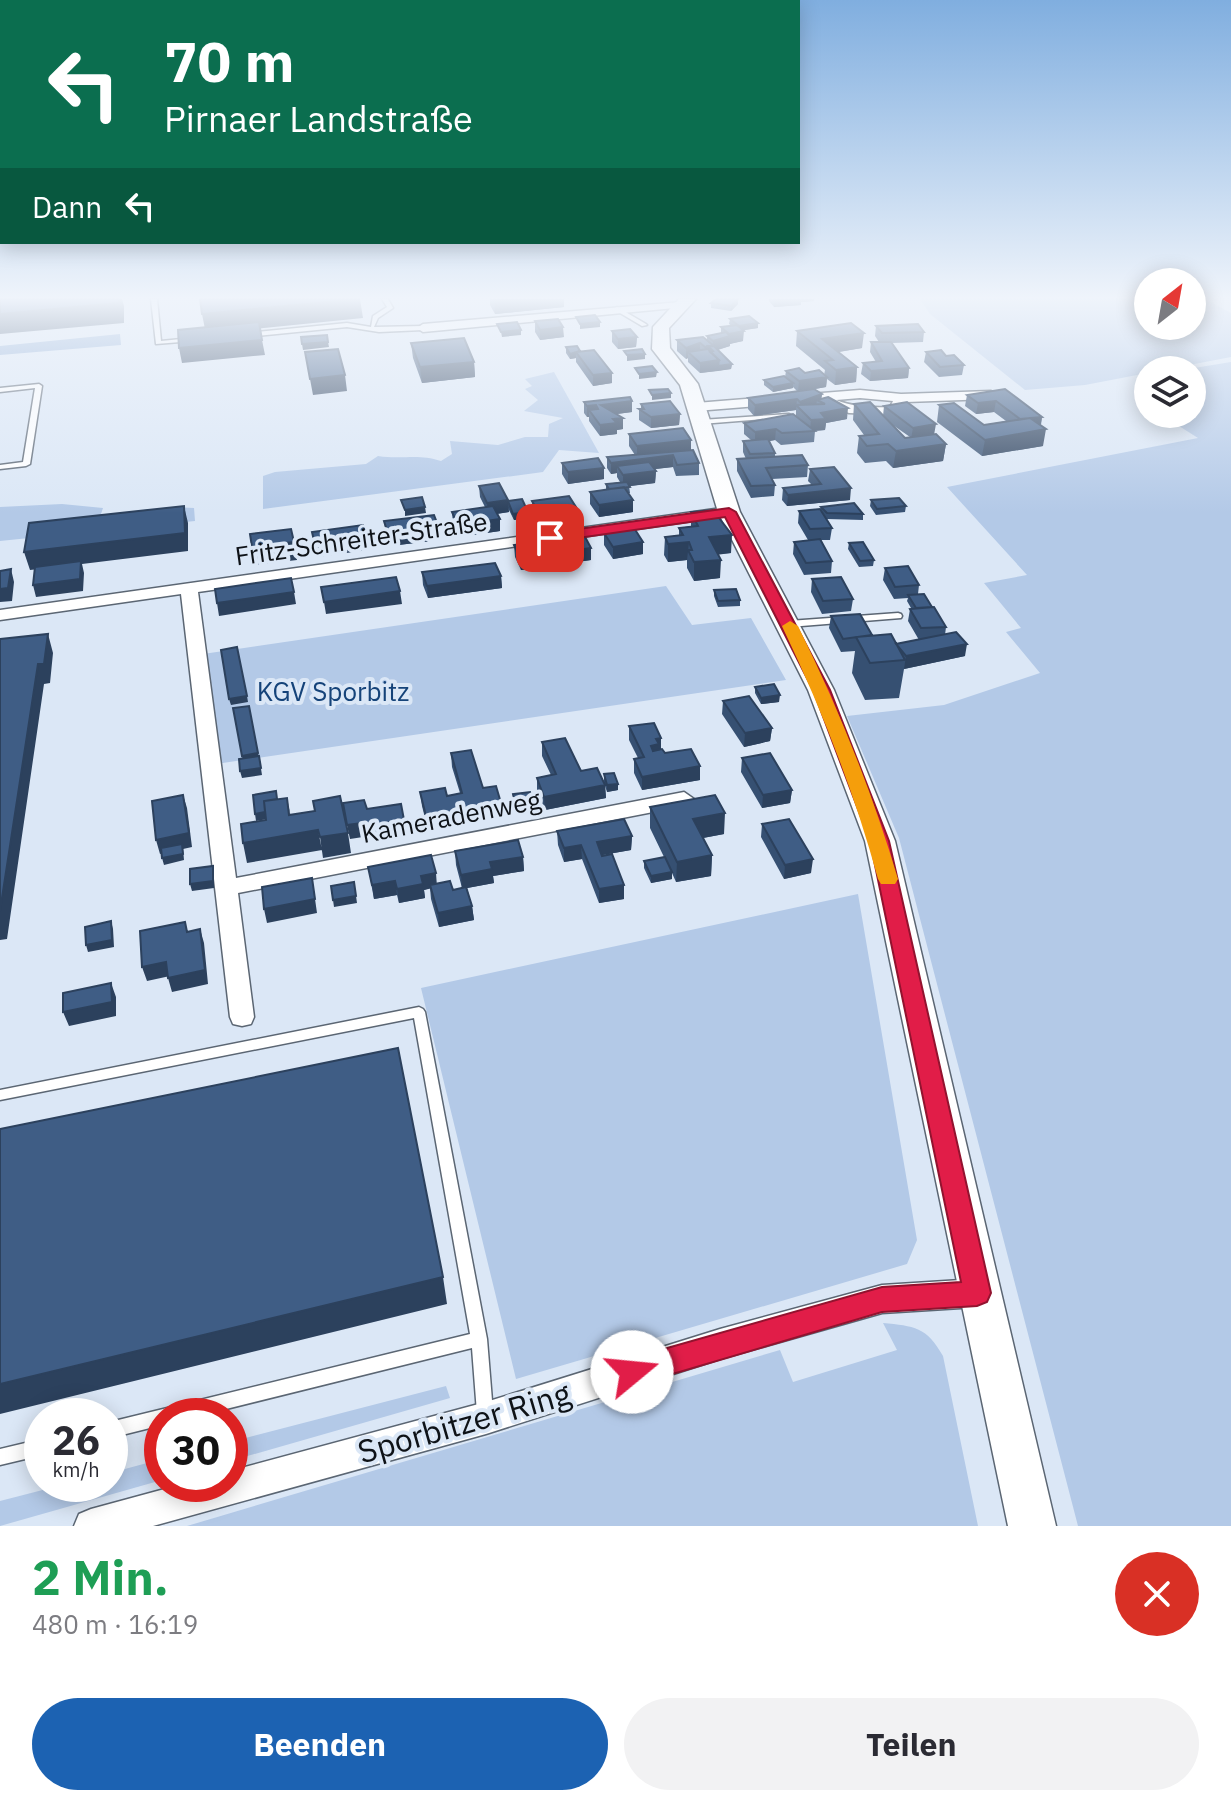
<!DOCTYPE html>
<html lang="de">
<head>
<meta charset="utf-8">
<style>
  body { margin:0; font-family:"IBM Plex Sans",sans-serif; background:#f2f2f3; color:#2b2b33; height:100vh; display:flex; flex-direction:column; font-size:30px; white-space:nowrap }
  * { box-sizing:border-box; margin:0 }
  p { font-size:26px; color:#7c7c81 }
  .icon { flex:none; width:44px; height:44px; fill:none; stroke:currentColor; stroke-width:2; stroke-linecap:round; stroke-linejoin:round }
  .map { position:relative; height:1526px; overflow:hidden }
  .side { display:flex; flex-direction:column; background:#fff; flex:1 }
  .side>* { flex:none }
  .hud { position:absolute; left:0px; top:0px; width:800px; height:244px; box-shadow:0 4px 20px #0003; background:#0b6e4f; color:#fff; overflow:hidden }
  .needle { width:52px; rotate:31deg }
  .buttons { position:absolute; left:1134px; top:268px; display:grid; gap:16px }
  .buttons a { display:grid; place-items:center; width:72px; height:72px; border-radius:50%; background:#fff; box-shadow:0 4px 20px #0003; font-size:40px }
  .speed { position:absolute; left:24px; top:1398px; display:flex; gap:16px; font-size:40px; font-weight:700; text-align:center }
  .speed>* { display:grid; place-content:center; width:104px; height:104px; border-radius:50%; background:#fff; box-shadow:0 4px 20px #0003; line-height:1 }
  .speed small { font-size:20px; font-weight:400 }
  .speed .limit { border:12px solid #d22; background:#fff; color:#111 }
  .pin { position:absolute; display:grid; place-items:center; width:68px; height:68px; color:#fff; margin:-34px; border-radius:16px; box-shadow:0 4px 12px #0006 }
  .me { position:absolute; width:88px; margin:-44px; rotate:73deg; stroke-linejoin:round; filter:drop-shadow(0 0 6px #0008) }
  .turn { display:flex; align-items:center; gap:28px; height:168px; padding:0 32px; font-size:36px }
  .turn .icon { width:104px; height:104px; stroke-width:2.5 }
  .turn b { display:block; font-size:56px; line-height:68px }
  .then { display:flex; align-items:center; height:76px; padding:0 32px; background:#0003; gap:16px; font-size:30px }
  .round { display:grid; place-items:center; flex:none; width:84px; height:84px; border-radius:42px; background:#f2f2f3 }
  .headline { display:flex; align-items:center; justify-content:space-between; height:136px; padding:0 32px }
  h1 { font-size:48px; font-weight:800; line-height:60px; color:#1e9e55 }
  .button { display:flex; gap:16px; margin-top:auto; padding:16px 32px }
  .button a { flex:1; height:92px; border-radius:48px; background:#1c62b2; color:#fff; font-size:32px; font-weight:800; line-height:92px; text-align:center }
  .button a+a { background:#f2f2f3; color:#2b2b33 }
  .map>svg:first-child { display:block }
</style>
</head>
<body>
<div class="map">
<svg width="1231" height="1526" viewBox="0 0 1231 1526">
  <rect width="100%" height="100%" fill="#dbe7f6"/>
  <!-- green -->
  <path fill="#b3c9e7" d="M920 299H1148V326H1192V299H1205L1231 313V357L1085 385 1025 390 930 314Z
    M1231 362V1526H1078L899 838 847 716 944 705 1040 673 1006 632 1021 628 984 583 1027 575 947 487 1198 438 1160 414H1192V370H1182Z
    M554 372 599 453 559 450 543 472 263 509V476L275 472 366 464 378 456C403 460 417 453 441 461L452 454 450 441 498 445 525 437H548L549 424 563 418 524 411 538 400 525 389 532 386 525 379Z
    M62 504 103 508 99 520 173 507 194 508 195 521 0 541V507Z
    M666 586 692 625 751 618 786 680 216 764 203 654Z
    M858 894 917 1240 907 1264 516 1379 421 988Z
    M883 1323C914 1326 927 1327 943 1356L978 1526H187L780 1350 793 1382 897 1350Z
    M446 1386 450 1398 230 1461V1442Z
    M162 1459V1480L0 1526V1501L66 1484H110V1473Z"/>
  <!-- water -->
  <path fill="#85a6d2" d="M120 334 121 345 0 355V346Z"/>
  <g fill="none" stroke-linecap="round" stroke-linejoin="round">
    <!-- lane casing -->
    <g stroke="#5b6673" stroke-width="3">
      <path id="lane" d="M151 299H157L161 341 191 338 194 340 193 341 156 344Z
        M382 299H388L393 308 378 318 374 327 423 326 426 328 423 330 379 332 347 327 247 337 244 335 247 333 347 323 371 327 373 316 387 307Z
        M617 307 646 324 647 325 642 326 615 310 614 309Z
        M39 384 42 386 30 464 26 466 0 469V465L23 462 35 388 0 392V388Z
        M789 414 791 415V417L701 424 698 422 701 420Z
        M898 613 901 614 902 616 901 618 789 627 785 624 789 621Z
        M419 1007 423 1009 425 1012 487 1339 493 1413 491 1419 485 1421 479 1419 477 1413 472 1348 198 1416H162V1425L110 1438V1422L470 1334 414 1018 0 1100V1090Z
        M42 1439V1455L0 1465V1449Z"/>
    </g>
    <!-- street casing -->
    <g stroke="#5b6673" stroke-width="3">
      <path id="street" d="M681 302 685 303V307L423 332 417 328 423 324Z
        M860 390 901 394 991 391 998 395 991 399 906 402 900 414 895 415 849 413 819 401 696 411 689 407 696 403ZM860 398 893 401 890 407C871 408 854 407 836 400Z
        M729 507 737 512 734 515 198 592 236 878 684 792 694 799 684 806 238 893 254 1017 251 1024 242 1026 233 1024 230 1017 181 594 0 620V610Z
        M977 1279 988 1283 992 1293 988 1303 977 1307 882 1313 720 1359 486 1434 153 1526H74L79 1514 91 1509 183 1484H230V1471L486 1402 720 1329 882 1285Z"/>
    </g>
    <!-- secondary casing -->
    <g stroke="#5b6673" stroke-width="3">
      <path id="secondary" d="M679 299H696L669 328 670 348 698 384 740 512 834 690 895 841 1056 1526H1008L865 841 808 690 718 512 680 385 652 349 653 327Z"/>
    </g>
    <!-- lane -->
    <use href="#lane" fill="#fff" fill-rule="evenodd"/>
    <!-- street -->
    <use href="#street" fill="#fff" fill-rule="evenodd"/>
    <!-- secondary -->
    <use href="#secondary" fill="#fff" fill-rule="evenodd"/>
  </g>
  <!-- wall -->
  <path fill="#365072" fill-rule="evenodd" d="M490 299H564V307L495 314 490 305Z
    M738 299V304L731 311 711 308V303Z
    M769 299H814V301L801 302V305L774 307 769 301Z
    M730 319 758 323V328L743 330V341L733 343 730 344V346L718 350 732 364 731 369 700 373 688 362V358L686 359 677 351V340H707V336L721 333V327L732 326 729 324Z
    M535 321 564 337 540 340 535 332Z
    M876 326 924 332 923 342 892 343 909 368 908 378 870 381 861 374 863 363 876 362 870 352 871 342H879L875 336Z
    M612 331 637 337 636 347 618 349 612 342Z
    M797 331 862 348 839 352 857 367 856 382 835 385 827 379 826 387 815 389 822 394 821 399 847 419 826 423 825 430 815 431 814 442 781 445 775 440 769 441 775 453V457L808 465 807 477 772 479 775 485 774 496 751 498 737 471V459H746L743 452V441L751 440 744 434V423L796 416V410L754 416 748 409V398L797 391 793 387V388L773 392 764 385V380L785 377 786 371 824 375 825 370 796 346Z
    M411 343 474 362 475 377 422 383 413 358Z
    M566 347 580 351 612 373V383L593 386 576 362V358L570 359 566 353Z
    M926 352 964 365 962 375 939 377 924 362Z
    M1005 389 1042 417 1041 425 1043 446 982 456 937 422 939 405 984 425 1006 421 994 412 976 414 965 406 967 395Z
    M584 402 632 412 617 414 623 429 617 430V434L600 436 589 421V417H587L584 413Z
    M641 404 680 414 679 425 651 428 639 420V409H641Z
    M854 404 883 416 884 406 934 435 946 444 943 461 893 468 886 461 865 463 857 453 859 436 864 435 853 420ZM890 423 910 437 905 438Z
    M629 434 691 440V450L699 463V475L676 476 673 467 654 469 656 471 655 483 629 486 630 493H628L633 512 599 517 590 504V492L606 490V484L620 482 617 477V473L611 474 607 468V457L635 455 629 446Z
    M562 463 604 468V479L568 484 562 474Z
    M810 469 850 500 787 506 782 500 783 488 812 485 808 481Z
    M479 486 508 501 529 518 514 520 508 508 509 512 497 514 500 519V531L459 537 453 524 452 512 485 507 480 497Z
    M871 500 906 506 905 512 876 515 870 506Z
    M532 501 576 507 577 519 539 524 533 513Z
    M821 507 863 514V520L827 519 832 528 830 540H821L832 561 831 573 804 575 793 554 794 542 808 540 798 523 799 511 821 510Z
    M691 512 731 553 718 554 720 578 694 581 687 568V560L668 562 664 555 665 537 679 535V528L691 526Z
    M384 521 439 528 440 540 390 546 386 533Z
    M604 533 643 554 613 559 604 545Z
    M849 543 874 560 873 566 859 567 848 549Z
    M514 545 591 548V560L521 570 515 557Z
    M885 568 919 585 918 594 932 607 946 627 945 635 965 656 904 669 899 698 865 700 852 673 855 651 841 652 829 628 831 616 872 635 896 644 919 640 908 621 910 609 911 608 907 601 908 598 894 599 883 580Z
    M422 572 501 576 502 588 428 598 423 585Z
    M812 579 853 599 851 611 822 614 811 592Z
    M714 590 740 600V606L718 607 714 596Z
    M755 687 779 702 761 704 755 693Z
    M723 701 772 728 770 741 744 747 722 714Z
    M629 726 661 738V750L665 753 700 766V780L642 790 634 773V759L638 758 629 740Z
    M542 742 581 771 604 781V774L618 790 607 792 605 786 606 798 545 810 537 791V778L551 775 542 756Z
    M451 753 483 788 502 817 428 830 422 806 420 792 447 796 460 793 452 767Z
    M742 758 792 790 790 803 762 808 741 772Z
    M513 794 532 802V809L515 811Z
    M650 807 724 834 703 838 712 855 711 876 676 882 672 873V879L651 883 644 868V861L664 857 650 828Z
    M762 824 811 873 784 879 761 837Z
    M557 831 632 836 631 850 602 855 624 899 599 903 582 859 564 862 558 845Z
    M455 851 523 857 524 871 493 876 494 883 467 888 472 906 474 920 439 927 431 899 430 888 424 890 425 898 399 903 397 895 374 899 368 867 437 884 453 890 462 888 456 865Z"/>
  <!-- shaded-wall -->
  <path fill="#2c415d" d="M119 299H122L124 306V323L0 334V314Z
    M360 299 363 318 206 334 202 314Z
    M495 299H564V307L495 314Z
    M738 299V304L731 311V306Z
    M775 299H814V301L801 302V305L774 307Z
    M600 322V327L580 329V324Z
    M758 323V328L739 331V326Z
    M563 327 564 337 540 340V330Z
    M521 330V335L502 337 501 332Z
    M744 331 743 341 730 344V346L713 351 705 358V347L713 346V341L734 332Z
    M864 333 862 348 825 354 822 339Z
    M637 337 636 347 618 349V339Z
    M262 340 265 355 182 363 179 348Z
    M328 342 329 347 303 350 302 344Z
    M700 343V353L688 352V358L686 359V348Z
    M576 353V358L570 359V354Z
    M645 354V359L627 361V355Z
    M719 360 718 371 700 373V363Z
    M474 362 475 377 422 383 420 367Z
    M732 364 731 369 718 371V366Z
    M857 367 856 382 835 385 836 370Z
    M909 368 908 378 870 381 871 371Z
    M657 372 656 377 639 379V374Z
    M612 373V383L593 386V375Z
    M345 375 347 391 313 395 310 379Z
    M827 377 826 387 798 392 799 381Z
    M793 383V388L773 392V387Z
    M671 393V398L652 400V395Z
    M822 394 821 402 817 400 816 406 800 409V402Z
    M797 399 796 410 754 416 755 405Z
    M632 401V412L601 416V405Z
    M996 401 994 412 976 414 978 403Z
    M596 405V416L589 410V417H587V406Z
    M848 408 847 419 826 423 825 430 810 431 811 420 821 413Z
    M680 414 679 425 651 428V417Z
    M1042 417 1040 428 1021 420Z
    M623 418V429L617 430V434L600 436V425L613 419Z
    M936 424 934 435 911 439 913 428Z
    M776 429 775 440 755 444V432Z
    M1046 429 1043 446 982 456 985 440Z
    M691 440V451L637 458V446Z
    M946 444 943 461 893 468 896 451Z
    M673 455V467L622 473 617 466V473L611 474V463Z
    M604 468V479L568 484V472Z
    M656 471 655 483 623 487V475Z
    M851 488 850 500 787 506 788 495Z
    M508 500 509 512 488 515 487 503Z
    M633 500V512L599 517V505Z
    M184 506 188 523V551L82 564 84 573 83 591 36 597 33 585 81 564 30 570 24 552Z
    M425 507 426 513 405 516V510Z
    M576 507 577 519 539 524V513Z
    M528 512 529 518 514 520 513 514Z
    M500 519V531L459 537 458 525Z
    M439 528 440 540 390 546 388 534Z
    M732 535 731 553 708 556 709 537Z
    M367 538 368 550 317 557 315 545Z
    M294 542 297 560 255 565 252 547Z
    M643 542V554L613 559V547Z
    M689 542 687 560 668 562V544Z
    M591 548V560L521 570 520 558Z
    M721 560 720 578 694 581V562Z
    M11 569 14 582 12 601 0 602V589Z
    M501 576 502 588 428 598 427 586Z
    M400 591 402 604 326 614 324 602Z
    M294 592 296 604 219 616 217 603Z
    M48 634 53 653 50 683 44 684 7 939 0 940V911L38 664Z
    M967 644 965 656 904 669 906 656Z
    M780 695 779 702 761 704V698Z
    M247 696 248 702 231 705 229 699Z
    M772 728 770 741 744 747 745 733Z
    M661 738V752L651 759V746L656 739Z
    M258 753 260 760 243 763 242 756Z
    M259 756 262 775 242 778 240 771Z
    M700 766V780L642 790V777Z
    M618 784V790L607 792V785Z
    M605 785 606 798 545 810 544 797Z
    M792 790 790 803 762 808 763 795Z
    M183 795 187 808 192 847 183 849 184 860 164 865 162 858 182 849 160 854 156 840Z
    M287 798 291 818 318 830 322 850 247 863 243 843 293 834Z
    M501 803 502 817 428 830 426 816Z
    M278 810 279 817 256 821 255 814Z
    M725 813 724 834 692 840 693 819Z
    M404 820 406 834 364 841 362 827Z
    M361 823 363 837 350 839 347 825Z
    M348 833 351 853 323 858 320 837Z
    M632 836 631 850 597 856V842Z
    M581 845 582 859 564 862V848Z
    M712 855 711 876 676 882 677 862Z
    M523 857 524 871 493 876 494 883 462 889 461 875 490 862Z
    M813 859 811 873 784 879 785 865Z
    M213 866 214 872V888L192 891 190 884Z
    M672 872V879L651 883V876Z
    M436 873 437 887 424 890 425 898 399 903 397 889 421 876Z
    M312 878 317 913 267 923 264 909Z
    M395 881 397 895 374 899 372 885Z
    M624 885V899L599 903V889Z
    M356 896 357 903 334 907 333 900Z
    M472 906 474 920 439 927 438 913Z
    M111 921 113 929 114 947 88 952 86 945Z
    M200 929 204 943 208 984 172 992 168 978Z
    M166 962 170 976 147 981 142 967Z
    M111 983 116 997V1016L69 1026 63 1012Z
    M443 1277 447 1304 0 1414V1384Z"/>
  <!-- building -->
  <path fill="#3f5d85" stroke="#2c415d" stroke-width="2" d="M0 299H119V303L0 314Z
    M200 299H360L202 314Z
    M716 299H738L731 306 711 303Z
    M595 315 600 322 580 324 576 317Z
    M749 316 758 323 739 326 730 319Z
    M558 319 563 327 540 330 535 321Z
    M259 322 262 340 179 348 178 330Z
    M517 322 521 330 501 332 497 324Z
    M851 323 864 333 822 339 857 367 836 370 825 361 833 360 797 331Z
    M918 324 924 332 882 333 876 326Z
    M737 325 744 331 729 334 721 327Z
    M630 329 637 337 618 339 612 331Z
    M726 332 730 336 713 341 707 336Z
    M327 335 328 342 302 344 301 337Z
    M703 337 714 346 705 347 700 343 686 348 677 340Z
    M464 338 474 362 420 367 411 343Z
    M871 342H891L909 368 871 371 863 363 882 361Z
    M577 346 580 351 570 354 566 347Z
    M708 346H714L732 364 718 366 719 360 710 352 713 351Z
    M338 349 345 375 310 379 305 352Z
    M642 349 645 354 627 355 624 351Z
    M708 349 719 360 700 363 688 352Z
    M594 350 612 373 593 375 576 352Z
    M941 350 946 356 954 355 964 365 940 367 926 352Z
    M652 366 657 372 639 374 635 368Z
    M799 368 805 373 819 370 827 377 799 381 786 371Z
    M784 376 793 383 773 387 764 380Z
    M668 389 671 393 652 395 649 390Z
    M814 389 822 394 800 402 797 399 755 405 748 398Z
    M1005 389 1042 417 1020 419 996 401 978 403 967 395Z
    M630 397 632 401 601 405 623 418 613 419 617 423 600 425 589 410 598 409 596 405 587 406 584 402Z
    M828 397 848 408 821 413 826 419 811 420 796 405 825 404 817 400Z
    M670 401 680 414 651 417 639 409H644L641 404Z
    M870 402 905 438 936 434 946 444 896 451 888 444 867 446 859 436 879 434 854 404Z
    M907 402 936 424 913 428 884 406Z
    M954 403 984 425 1030 418 1046 429 985 440 939 405Z
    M793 414 815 431 782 433 776 429 755 432 744 423Z
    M683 428 691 440 637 446 629 434Z
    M768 439 775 453 750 454 743 441Z
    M693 450 699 463 677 465 673 455 611 463 607 457Z
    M802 455 808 465 766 468 775 485 751 486 737 459Z
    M598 458 604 468 568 472 562 463Z
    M649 462 656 471 623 475 617 466Z
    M834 467 851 488 788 495 783 488 821 484 810 469Z
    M627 482 630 487 609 489 606 484Z
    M499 483 508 500 487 503 479 486Z
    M624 487 633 500 599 505 590 492Z
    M569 496 576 507 539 513 532 501Z
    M422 497 425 507 405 510 401 500Z
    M899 498 906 506 877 509 871 500Z
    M522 499 528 512 513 514 508 501Z
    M854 503 863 514 827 513 821 507Z
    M184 506 185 533 24 552 29 523Z
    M493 506 500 519 458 525 452 512Z
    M820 509 832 528 810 529 799 511Z
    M713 510 732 535 709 537 721 560 694 562 688 550H692L689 542 668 544 665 537 683 535 679 528 698 526 691 512Z
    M434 515 439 528 388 534 384 521Z
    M363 525 367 538 315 545 312 532Z
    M634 528 643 542 613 547 604 533Z
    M291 529 294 542 252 547 250 534Z
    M584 535 591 548 520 558 514 545Z
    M820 539 832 561 806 563 794 542Z
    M863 542 874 560 860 561 849 543Z
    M81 561 80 579 33 585 35 567Z
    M495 563 501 576 427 586 422 572Z
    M908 566 919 585 895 587 885 568Z
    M11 569 8 588 0 589V571Z
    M396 577 400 591 324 602 321 587Z
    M841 577 853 599 823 601 812 579Z
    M291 578 294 592 217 603 215 589Z
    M736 589 740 600 718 601 714 590Z
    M924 594 932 607 916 608 908 595Z
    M934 607 946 627 921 628 910 609Z
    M860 614 872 635 843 639 831 616Z
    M956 632 967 644 906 656 896 644Z
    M48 634 44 664H38L0 911V639Z
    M891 634 905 660 870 663 856 637Z
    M237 647 247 696 229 699 221 650Z
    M774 684 780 695 761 698 755 687Z
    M749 696 772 728 745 733 723 701Z
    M249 706 258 753 242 756 233 708Z
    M654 723 661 738 656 739 659 744 651 746 653 751 662 749 665 753 691 749 700 766 642 777 634 759 644 757 629 726Z
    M565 738 581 771 597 768 605 785 544 797 537 778 556 774 542 742Z
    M471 750 483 788 496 786 501 803 426 816 420 792 445 788 447 796 462 793 451 753Z
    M770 753 792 790 763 795 742 758Z
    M259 756 261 768 240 771 239 759Z
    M614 773 618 784 607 785 604 774Z
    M276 791 277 799 264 801 265 812 255 814 253 795Z
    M530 792 532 802 515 804 513 794Z
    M183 795 189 833 156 840 152 801Z
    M715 795 725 813 693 819 712 855 677 862 650 807Z
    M340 796 348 833 320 837 318 830 243 843 241 824 266 820 264 801 287 798 289 815 315 811 313 801Z
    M364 800 367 809 401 804 404 820 362 827 361 823 347 825 343 803Z
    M624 819 632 836 597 842 602 856 612 854 624 885 599 889 581 845 564 848 557 831Z
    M789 819 813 859 785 865 762 824Z
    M518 840 523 857 490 862 492 869 461 875 455 851Z
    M182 844 183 854 162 858 161 848Z
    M431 855 436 873 421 876 423 884 397 889 395 881 372 885 368 867Z
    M665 857 672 872 651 876 644 861Z
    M213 866V881L190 884V869Z
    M312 878 315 899 264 909 262 887Z
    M450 881 453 890 466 887 472 906 438 913 430 885Z
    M354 882 356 896 333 900 331 886Z
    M111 921 112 940 86 945 85 927Z
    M185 922 187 932 200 929 205 970 168 978 166 962 142 967 140 931Z
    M111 983 112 1002 63 1012V993Z
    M398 1048 443 1277 0 1384V1129Z"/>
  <!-- sky -->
  <linearGradient id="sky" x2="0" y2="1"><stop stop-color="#80aedf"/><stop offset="0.58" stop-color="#eff4fb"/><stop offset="1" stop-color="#eff4fb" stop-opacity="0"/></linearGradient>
  <rect width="1231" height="513" fill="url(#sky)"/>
  <!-- route -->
  <path fill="#e11d48" stroke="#92132f" stroke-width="2" d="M729 508 736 512 830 690 889 841 991 1293 987 1302 977 1306 882 1312 632 1386 622 1382 618 1372 622 1362 632 1358 882 1287 961 1282 870 841 813 690 725 517 550 542 543 538 550 533Z"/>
  <!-- slow -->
  <path fill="#f59e0b" d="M790 621 798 626C838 707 872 791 898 879L895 884H881L878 879C854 791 821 708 782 626Z"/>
  <g text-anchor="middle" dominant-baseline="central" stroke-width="8" stroke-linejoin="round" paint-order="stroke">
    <!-- street labels -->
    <g font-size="26" fill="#0e1217" stroke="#dbe7f6">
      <text transform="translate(361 538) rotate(-8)">Fritz-Schreiter-Straße</text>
      <text transform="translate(451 816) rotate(-11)">Kameradenweg</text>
    </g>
    <!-- park labels -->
    <g font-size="26" fill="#154379" stroke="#dbe7f6">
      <text x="333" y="691">KGV Sporbitz</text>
    </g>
    <!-- near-street labels -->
    <g font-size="32" fill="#0e1217" stroke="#dbe7f6">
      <text transform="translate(464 1422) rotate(-16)">Sporbitzer Ring</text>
    </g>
  </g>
</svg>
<div class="buttons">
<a><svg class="needle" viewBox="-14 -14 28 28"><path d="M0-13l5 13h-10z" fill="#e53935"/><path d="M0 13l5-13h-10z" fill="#7c7c81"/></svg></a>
<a><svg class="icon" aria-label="layers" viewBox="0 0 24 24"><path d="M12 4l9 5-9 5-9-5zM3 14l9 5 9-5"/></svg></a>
</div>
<div class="speed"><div>26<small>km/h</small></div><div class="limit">30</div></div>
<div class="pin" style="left:550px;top:538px;background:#d93025"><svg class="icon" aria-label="arrive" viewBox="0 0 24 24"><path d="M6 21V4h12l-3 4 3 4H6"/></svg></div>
<svg class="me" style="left:632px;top:1372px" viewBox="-20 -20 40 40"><circle r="19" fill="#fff"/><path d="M0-13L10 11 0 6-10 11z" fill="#e11d48"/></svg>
<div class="hud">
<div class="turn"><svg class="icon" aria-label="left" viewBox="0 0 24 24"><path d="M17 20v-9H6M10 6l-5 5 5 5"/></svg><div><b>70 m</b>Pirnaer Landstraße</div></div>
<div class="then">Dann<svg class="icon" aria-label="left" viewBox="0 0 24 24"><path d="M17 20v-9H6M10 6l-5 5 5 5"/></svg></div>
</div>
</div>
<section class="side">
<div class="headline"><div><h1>2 Min.</h1><p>480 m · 16:19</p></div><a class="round" style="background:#d93025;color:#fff"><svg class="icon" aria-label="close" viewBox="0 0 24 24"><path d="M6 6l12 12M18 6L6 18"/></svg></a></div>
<div class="button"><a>Beenden</a><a>Teilen</a></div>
</section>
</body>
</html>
